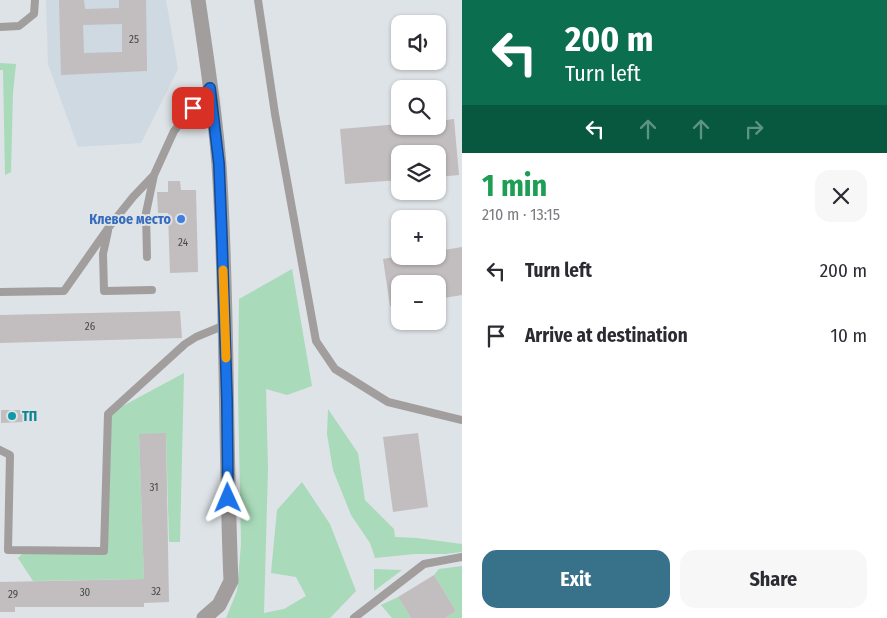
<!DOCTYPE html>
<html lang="en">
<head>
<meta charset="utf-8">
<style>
  body { margin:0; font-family:"Fira Sans Condensed",sans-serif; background:#f7f7f7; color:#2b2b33; height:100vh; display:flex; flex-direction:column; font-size:19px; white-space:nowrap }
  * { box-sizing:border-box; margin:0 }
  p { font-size:16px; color:#7c7c81 }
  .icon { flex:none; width:28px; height:28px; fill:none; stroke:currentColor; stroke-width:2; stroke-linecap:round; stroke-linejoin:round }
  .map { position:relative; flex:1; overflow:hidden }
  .side { display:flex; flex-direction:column; background:#fff; width:425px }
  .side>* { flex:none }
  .hud { background:#0b6e4f; color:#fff; overflow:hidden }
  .tools { position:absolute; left:391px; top:15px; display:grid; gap:10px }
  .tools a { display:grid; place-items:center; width:55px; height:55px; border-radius:10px; background:#fff; box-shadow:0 1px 4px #0004; font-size:25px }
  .pin { position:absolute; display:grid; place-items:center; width:42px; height:42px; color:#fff; margin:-21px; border-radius:10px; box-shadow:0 2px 8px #0006 }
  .me { position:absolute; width:55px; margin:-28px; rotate:359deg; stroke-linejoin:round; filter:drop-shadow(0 0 4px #0008) }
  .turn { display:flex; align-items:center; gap:18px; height:105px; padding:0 20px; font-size:22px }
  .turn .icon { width:65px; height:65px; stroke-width:2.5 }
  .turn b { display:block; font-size:35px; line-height:42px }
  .lanes { display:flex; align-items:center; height:48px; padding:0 20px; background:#0003; justify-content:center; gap:25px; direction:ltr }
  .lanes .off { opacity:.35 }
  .round { display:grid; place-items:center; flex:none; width:52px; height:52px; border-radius:15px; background:#f7f7f7 }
  .head { display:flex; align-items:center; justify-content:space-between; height:85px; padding:0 20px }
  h1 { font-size:30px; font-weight:700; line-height:38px; color:#1e9e55 }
  .action { display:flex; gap:10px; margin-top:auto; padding:10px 20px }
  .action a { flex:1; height:58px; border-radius:15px; background:#38718a; color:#fff; font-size:20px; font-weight:700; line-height:58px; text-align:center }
  .action a+a { background:#f7f7f7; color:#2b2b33 }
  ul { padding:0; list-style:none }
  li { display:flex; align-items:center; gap:15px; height:65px; padding:0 20px }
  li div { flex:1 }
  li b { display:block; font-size:19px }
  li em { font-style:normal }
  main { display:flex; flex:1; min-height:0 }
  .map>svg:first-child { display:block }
</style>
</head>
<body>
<main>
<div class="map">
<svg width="462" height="618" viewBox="0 0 462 618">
  <rect width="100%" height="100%" fill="#dee3e7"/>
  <!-- built -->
  <path fill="#ced9e2" d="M46 0H166L178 69 141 143 78 147 48 64Z"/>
  <!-- green -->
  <path fill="#a9dab9" d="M0 63 16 64 13 93 11 172 5 175 3 70H0Z
    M292 269 312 386 287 395 266 389 268 469 264 613 284 609 306 596 296 577 271 573 277 510 302 482 330 524 356 591 330 618H226L237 591 241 544 238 391 239 299Z
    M184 373 180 542H169L166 434H139L144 579 33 581 18 558 26 550 104 551 108 414Z
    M328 409 358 453 365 500 394 529 395 537 417 538 462 544V552L445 554H415L375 558 370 543 351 515 333 470 327 434Z
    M462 566V618H445L456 611 434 575 439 569Z
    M374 569 402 570 374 591Z
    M398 597 411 618H392L381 605Z"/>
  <!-- building -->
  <path fill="#c2bdbf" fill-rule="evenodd" d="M59 0H84L85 9 119 8V0H146L147 71 61 75ZM122 24V52L84 53 83 25Z
    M454 119 459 175 438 177V154H400V180L345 184 340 129 400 124V126H438V121Z
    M168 181H180L181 190H196L198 272 170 273 168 213H158L157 192H168Z
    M462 247V295L438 299V284H400V304L390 306 383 259 399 256H438V251Z
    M180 311 182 338 0 343V315Z
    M1 410H23V422L1 423Z
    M166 433 169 602 144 603V607H15V612H0V582L144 579 139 434Z
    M418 433 428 507 393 512 383 437Z
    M434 575 456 611 445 618H411L398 597Z"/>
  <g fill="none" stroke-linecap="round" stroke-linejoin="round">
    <!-- lane -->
    <path stroke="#a19e9d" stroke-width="8" d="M258 0 275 114 316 341 335 369 388 402 462 420
      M0 27 19 26 34 14 35 0
      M108 231 103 254 104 291 152 290
      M147 257 146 213 154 175
      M0 292 64 291 109 227 133 197 154 175 174 131 210 88
      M0 450 10 455 8 550 104 551 108 414 185 344 196 337 225 325
      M354 618 424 564 462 557"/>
    <!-- street -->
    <path stroke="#a19e9d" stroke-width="15" d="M198 0C206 55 215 110 219 165 228 304 225 443 231 581L219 605 204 618"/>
  </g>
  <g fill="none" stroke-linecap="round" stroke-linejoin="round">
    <!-- route casing -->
    <g stroke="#114b97" stroke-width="12">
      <path id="route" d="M193 108 210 88 219 164 222 241 227 400 228 498"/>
    </g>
    <!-- route -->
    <use href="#route" stroke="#1a73e8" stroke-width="9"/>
    <!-- slow -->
    <path stroke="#f59e0b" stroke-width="9" d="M223 270 226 358"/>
  </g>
  <!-- markers -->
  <circle fill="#3f7fe0" stroke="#dee3e7" stroke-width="2" cx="181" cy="219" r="5"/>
  <circle fill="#0f9aa8" stroke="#dee3e7" stroke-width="2" cx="12" cy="416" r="5"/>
  <g text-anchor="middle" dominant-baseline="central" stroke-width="4" stroke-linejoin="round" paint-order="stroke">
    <!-- number labels -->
    <g font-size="11" fill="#49494b">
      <text x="134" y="39">25</text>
      <text x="183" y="242">24</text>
      <text x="90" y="326">26</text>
      <text x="154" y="487">31</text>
      <text x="156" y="591">32</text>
      <text x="85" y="592">30</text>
      <text x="13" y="594">29</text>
    </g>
    <!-- shop labels -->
    <g font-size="14" font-weight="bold" fill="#366cbe" stroke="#dee3e7" text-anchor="end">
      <text x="171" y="219">Клевое место</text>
    </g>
    <!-- culture labels -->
    <g font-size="14" font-weight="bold" fill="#0d838f" stroke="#dee3e7" text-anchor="start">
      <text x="22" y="416">ТП</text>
    </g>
  </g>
</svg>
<div class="tools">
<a><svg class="icon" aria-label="sound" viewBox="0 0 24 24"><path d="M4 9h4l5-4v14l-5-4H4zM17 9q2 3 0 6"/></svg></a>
<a><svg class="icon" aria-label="search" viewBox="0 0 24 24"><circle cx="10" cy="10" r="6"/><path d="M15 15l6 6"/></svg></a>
<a><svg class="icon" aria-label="layers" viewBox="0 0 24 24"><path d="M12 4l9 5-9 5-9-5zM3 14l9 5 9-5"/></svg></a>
<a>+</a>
<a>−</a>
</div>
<div class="pin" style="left:193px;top:108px;background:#d93025"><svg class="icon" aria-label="arrive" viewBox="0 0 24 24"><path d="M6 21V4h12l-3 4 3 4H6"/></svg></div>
<svg class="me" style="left:228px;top:498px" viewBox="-20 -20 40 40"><path d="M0-17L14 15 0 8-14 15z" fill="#1a73e8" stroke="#fff" stroke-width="4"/></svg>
</div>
<section class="side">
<div class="hud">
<div class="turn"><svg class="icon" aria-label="left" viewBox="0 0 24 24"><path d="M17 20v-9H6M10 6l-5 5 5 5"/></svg><div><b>200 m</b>Turn left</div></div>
<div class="lanes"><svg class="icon" aria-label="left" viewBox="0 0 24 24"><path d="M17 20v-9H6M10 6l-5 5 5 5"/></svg><svg class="icon off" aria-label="ahead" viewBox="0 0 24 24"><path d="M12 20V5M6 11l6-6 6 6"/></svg><svg class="icon off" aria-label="ahead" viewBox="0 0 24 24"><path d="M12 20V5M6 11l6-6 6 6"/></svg><svg class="icon off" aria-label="right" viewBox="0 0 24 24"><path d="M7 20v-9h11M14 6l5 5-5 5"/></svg></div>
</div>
<div class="head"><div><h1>1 min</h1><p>210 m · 13:15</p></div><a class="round"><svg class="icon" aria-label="close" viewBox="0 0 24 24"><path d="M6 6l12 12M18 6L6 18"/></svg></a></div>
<ul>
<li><svg class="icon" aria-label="left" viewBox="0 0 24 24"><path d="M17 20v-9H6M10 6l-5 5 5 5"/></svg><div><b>Turn left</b></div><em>200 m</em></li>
<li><svg class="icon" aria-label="arrive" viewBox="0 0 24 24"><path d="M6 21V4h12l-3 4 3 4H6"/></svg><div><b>Arrive at destination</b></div><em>10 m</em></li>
</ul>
<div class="action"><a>Exit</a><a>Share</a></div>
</section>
</main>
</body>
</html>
